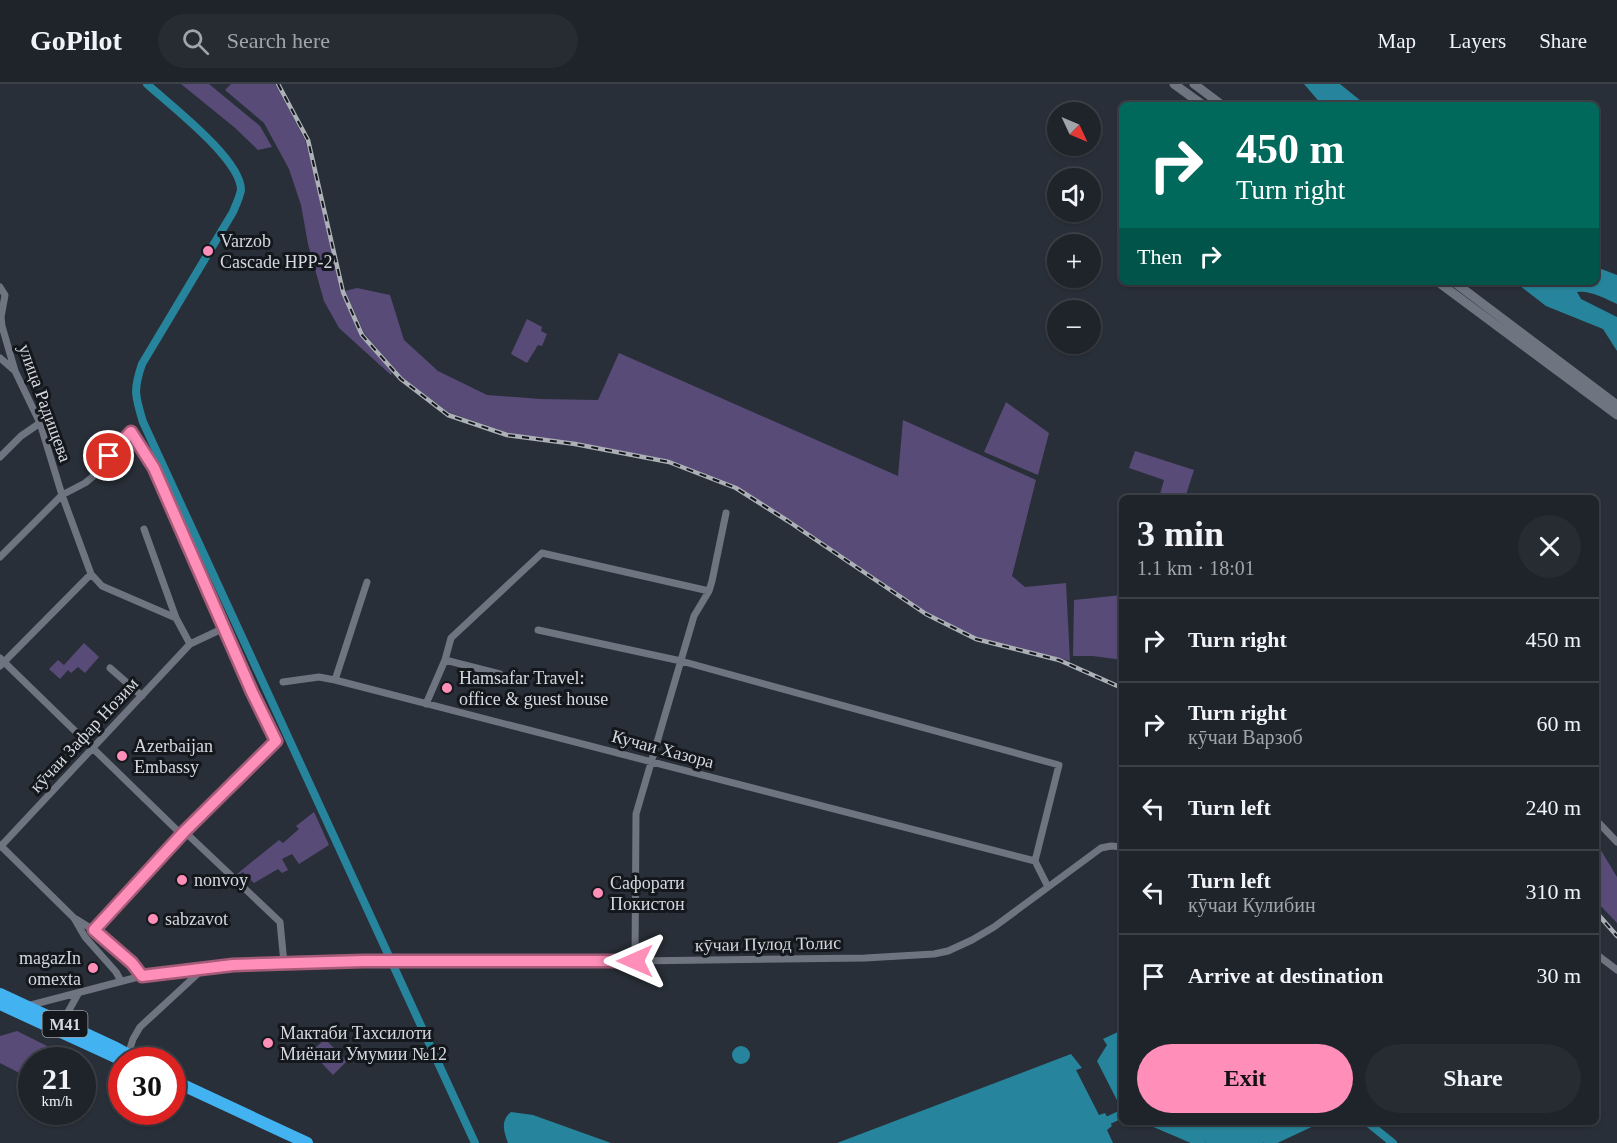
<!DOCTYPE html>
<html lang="en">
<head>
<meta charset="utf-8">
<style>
  body { margin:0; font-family:Georgia,serif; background:#272b32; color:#f1f3f6; height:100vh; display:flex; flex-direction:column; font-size:22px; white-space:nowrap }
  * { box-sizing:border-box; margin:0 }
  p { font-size:20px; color:#a1a4a8 }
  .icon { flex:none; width:33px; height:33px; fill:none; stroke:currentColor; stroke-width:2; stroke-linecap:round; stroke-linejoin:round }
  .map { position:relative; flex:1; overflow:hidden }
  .side { position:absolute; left:1119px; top:411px; width:480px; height:630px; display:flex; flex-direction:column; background:#1f232a; border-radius:9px; box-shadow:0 2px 4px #0004,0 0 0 2px #3c4047 }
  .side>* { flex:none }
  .top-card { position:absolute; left:1119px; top:18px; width:480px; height:183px; border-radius:9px; box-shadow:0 2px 4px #0004,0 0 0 2px #3c4047; background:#00695c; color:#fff; overflow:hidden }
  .needle { width:39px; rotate:134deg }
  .controls { position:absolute; left:1047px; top:18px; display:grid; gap:12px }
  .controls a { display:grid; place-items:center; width:54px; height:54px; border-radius:50%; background:#1f232a; box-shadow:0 2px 4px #0004,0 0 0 2px #3c4047; font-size:30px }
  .speed { position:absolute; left:18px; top:963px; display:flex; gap:12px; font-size:30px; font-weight:700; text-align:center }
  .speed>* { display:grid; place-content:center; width:78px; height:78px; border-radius:50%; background:#1f232a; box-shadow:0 2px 4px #0004,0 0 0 2px #3c4047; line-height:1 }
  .speed small { font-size:15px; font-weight:400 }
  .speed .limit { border:9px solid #d22; background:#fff; color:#111 }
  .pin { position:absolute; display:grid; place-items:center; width:51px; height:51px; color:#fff; margin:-26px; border:3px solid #fff; border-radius:50%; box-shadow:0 2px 6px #0007 }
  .me { position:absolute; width:66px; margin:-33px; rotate:270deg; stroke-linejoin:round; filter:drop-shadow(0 0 4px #0008) }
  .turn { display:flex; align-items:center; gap:21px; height:126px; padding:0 18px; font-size:27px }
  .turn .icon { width:78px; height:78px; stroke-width:2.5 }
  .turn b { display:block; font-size:42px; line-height:51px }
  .then { display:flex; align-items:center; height:57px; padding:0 18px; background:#0003; gap:12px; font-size:22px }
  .round { display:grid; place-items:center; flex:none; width:63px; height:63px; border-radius:32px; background:#272b32 }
  .headline { display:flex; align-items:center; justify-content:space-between; height:102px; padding:0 18px }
  h1 { font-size:36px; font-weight:700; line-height:45px }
  .action { display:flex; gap:12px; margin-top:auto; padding:12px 18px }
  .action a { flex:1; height:69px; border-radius:36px; background:#ff8eb9; color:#111; font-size:24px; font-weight:700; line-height:69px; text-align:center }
  .action a+a { background:#272b32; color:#f1f3f6 }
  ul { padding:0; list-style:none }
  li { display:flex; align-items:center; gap:18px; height:84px; padding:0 18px; border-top:2px solid #3c4047 }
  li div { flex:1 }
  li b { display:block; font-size:22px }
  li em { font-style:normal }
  header { display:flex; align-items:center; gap:36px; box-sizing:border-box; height:84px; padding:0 30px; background:#1f232a; border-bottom:2px solid #3c4047 }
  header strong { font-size:28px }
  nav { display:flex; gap:33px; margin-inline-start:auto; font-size:21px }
  .search { width:420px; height:54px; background:#272b32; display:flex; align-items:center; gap:15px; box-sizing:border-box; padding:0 21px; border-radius:33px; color:#a1a4a8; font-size:22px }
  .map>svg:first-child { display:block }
</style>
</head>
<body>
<header>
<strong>GoPilot</strong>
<div class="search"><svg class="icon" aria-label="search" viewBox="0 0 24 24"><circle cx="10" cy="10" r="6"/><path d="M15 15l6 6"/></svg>Search here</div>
<nav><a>Map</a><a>Layers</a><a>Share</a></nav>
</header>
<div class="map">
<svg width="1617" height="1059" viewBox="0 0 1617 1059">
  <rect width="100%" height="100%" fill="#292f38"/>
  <!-- green -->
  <path fill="#584b78" d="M181 0H209L260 42 272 63 258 66 234 43Z
    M231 0H275L277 3 305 56 323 122 341 209 361 252 392 288 391 291 339 244 324 217 308 160 301 121 289 85 264 39 225 6Z
    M357 204 390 211 404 256 438 287 487 311 541 315 598 316 619 269 898 392 903 336 1036 396 1012 492 1025 503 1066 499 1070 577 976 553 926 528 789 435 736 403 670 376 508 349 448 328 402 293 364 249 345 207Z
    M527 235 542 243 541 247 547 250 542 262 538 261 527 279 511 270Z
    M1006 318 1049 349 1038 391 984 368Z
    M1135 367 1194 386 1185 414H1159L1164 396 1129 384Z
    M1122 511V576L1093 572H1073L1074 516Z
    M84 559 99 573 85 589 78 583 71 589 68 586 60 595 49 585 58 576 64 581Z
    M314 728 329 761 299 780 292 770 282 775 288 786 282 789 278 785 254 799 243 788 237 792V790L279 756 283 759 299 745 296 742Z
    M1596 758 1617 793V839L1596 817Z
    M17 947 75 976H32L31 995 0 979V952Z
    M325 955 347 977 333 991 311 968Z"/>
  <!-- water -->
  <path fill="#26859c" d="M1304 0H1340L1366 21H1322Z
    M1596 183 1617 191V220C1605 214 1589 206 1577 208L1581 215 1617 233V267L1603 245 1546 222 1515 198H1596Z
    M1122 946V1026L1097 977 1107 961 1103 955Z
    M732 971a9 9 0 1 1 18 0a9 9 0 1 1-18 0Z
    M1071 970 1082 984 1076 986 1099 1031 1105 1029 1112 1042 1107 1046 1113 1059H837Z
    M511 1028 533 1031 611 1059H508C504 1048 500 1037 511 1028Z
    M1157 1038H1308L1263 1059H1206Z"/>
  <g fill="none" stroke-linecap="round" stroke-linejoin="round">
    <!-- canal -->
    <path stroke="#26859c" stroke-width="8" d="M147 0C170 21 241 75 241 106 240 112 236 121 233 128L142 280C133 306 135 312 143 338L475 1059
      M1109 1036 1122 1030
      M1152 1038 1201 1059
      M1367 1038 1393 1059
      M1268 1059 1313 1038"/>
    <!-- street -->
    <path stroke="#6e7580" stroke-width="7" d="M0 203 5 211 1 233 2 242 15 287 40 339 62 411 91 490 102 502 176 534
      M0 274 14 286
      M0 373 21 352 40 339
      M144 445 176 534 190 560
      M0 473 62 411 85 399 96 390 109 372 131 348 154 384 252 608 276 657 185 748 94 846
      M538 546 681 577 1059 681 1035 777 1048 803
      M0 574 182 751
      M445 576 500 590
      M0 582 91 490
      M110 584 142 612
      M335 596 367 498
      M283 598 319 593 335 596 1035 777
      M426 620 445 576 451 554 542 469 709 507
      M1596 736 1617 758
      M185 748 280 838 284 879
      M0 761 74 834 85 853 116 888 121 897
      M0 763 190 560 224 544
      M76 835C101 850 125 869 142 892
      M1596 870 1617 886
      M635 877 636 730 694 532 709 507 712 497 726 429
      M27 922 142 892 233 881 363 877H635L865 874 934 870 948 867 972 856 994 843 1101 764 1111 762 1122 763
      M70 942 68 928 78 910
      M128 971 133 955 140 943 204 884"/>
    <!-- secondary -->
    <path stroke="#6e7580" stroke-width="9" d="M1174 0 1203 21
      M1194 0 1222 21
      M1438 198 1617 331
      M1454 198 1617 321"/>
    <!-- highway -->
    <path stroke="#42b2f0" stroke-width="12" d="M0 910 116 964 138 976
      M0 920 122 976
      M172 996 307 1059"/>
    <!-- rail casing -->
    <g stroke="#acb0b7" stroke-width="4.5">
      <path id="rail" d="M278 0 308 56 343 208 362 251 401 295 448 331 507 351 575 360 669 378 736 404 788 437 926 530 976 555 1059 576 1122 604
        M1596 828 1617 852"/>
    </g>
    <!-- rail -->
    <use href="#rail" stroke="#14171b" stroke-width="2" stroke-dasharray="7" stroke-linecap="butt"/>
  </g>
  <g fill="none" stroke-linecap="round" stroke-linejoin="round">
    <!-- route casing -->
    <g stroke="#a65c78" stroke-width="15">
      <path id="route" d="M109 372 131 348 154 384 252 608 276 657 184 748 94 846 132 879 142 892 233 881 363 877H635"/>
    </g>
    <!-- route -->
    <use href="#route" stroke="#ff8eb9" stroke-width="10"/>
  </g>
  <!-- markers -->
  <g fill="#ff8eb9" stroke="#14171b" stroke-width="2">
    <circle cx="208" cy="167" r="6"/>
    <circle cx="447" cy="604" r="6"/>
    <circle cx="122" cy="672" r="6"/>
    <circle cx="182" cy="796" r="6"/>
    <circle cx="598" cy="809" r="6"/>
    <circle cx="153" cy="835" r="6"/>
    <circle cx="93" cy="884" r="6"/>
    <circle cx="268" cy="959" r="6"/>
  </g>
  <g text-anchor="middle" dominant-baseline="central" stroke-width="6" stroke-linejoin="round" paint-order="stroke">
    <!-- shield labels -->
    <rect fill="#14171b" stroke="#9b9fa4" stroke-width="1.5" x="42.5" y="927" width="45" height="26" rx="4.5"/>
    <g font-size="16" font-weight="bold" fill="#d5d9df">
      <text x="65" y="940">M41</text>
    </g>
    <!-- poi labels -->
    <g font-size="18" fill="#d5d9df" stroke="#14171b" text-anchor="start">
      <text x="220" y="157">Varzob<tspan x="220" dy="21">Cascade HPP-2</tspan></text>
      <text x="459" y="594">Hamsafar Travel:<tspan x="459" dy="21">office &amp; guest house</tspan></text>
      <text x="134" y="662">Azerbaijan<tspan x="134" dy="21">Embassy</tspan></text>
      <text x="194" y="796">nonvoy</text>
      <text x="610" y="799">Сафорати<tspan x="610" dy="21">Покистон</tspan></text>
      <text x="165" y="835">sabzavot</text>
      <text x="81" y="874" text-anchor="end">magazIn<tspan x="81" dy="21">omexta</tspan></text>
      <text x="280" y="949">Мактаби Тахсилоти<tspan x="280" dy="21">Миёнаи Умумии №12</tspan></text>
    </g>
    <!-- street labels -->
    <g font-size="18" fill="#d5d9df" stroke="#14171b">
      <text transform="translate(45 319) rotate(70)">улица Радищева</text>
      <text transform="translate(84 651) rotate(-47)">кӯчаи Зафар Нозим</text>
      <text transform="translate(663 665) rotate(15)">Кучаи Хазора</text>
      <text transform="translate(768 860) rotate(-1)">кӯчаи Пулод Толис</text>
    </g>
  </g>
</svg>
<div class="controls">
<a><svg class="needle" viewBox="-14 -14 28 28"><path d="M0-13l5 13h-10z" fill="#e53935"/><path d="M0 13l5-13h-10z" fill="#a1a4a8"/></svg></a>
<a><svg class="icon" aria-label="sound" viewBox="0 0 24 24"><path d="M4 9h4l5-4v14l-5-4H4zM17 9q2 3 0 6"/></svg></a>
<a>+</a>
<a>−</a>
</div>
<div class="speed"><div>21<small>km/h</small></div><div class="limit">30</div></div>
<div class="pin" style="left:109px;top:372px;background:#d93025"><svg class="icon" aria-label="arrive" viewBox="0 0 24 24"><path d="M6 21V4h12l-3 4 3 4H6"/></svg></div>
<svg class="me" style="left:635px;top:877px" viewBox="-20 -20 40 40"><path d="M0-17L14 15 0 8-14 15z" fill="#ff8eb9" stroke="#fff" stroke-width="4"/></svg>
<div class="top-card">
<div class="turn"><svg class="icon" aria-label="right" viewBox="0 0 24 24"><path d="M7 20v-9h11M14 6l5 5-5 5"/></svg><div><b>450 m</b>Turn right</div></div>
<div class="then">Then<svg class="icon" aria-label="right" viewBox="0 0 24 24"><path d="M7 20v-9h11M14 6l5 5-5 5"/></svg></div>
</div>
<section class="side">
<div class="headline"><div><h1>3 min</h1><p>1.1 km · 18:01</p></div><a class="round"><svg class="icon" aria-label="close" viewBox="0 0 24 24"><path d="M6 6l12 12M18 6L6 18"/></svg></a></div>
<ul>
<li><svg class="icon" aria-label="right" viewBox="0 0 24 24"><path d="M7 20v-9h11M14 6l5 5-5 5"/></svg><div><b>Turn right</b></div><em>450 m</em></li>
<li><svg class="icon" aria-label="right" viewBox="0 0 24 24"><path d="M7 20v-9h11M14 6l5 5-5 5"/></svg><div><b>Turn right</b><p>кӯчаи Варзоб</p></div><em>60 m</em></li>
<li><svg class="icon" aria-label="left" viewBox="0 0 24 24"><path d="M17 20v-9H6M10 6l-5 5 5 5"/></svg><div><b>Turn left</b></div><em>240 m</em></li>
<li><svg class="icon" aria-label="left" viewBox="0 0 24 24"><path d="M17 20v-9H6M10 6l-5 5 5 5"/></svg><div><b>Turn left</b><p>кӯчаи Кулибин</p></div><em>310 m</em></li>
<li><svg class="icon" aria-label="arrive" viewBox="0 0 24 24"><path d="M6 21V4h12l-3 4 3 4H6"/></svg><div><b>Arrive at destination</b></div><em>30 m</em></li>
</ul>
<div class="action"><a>Exit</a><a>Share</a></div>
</section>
</div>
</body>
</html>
